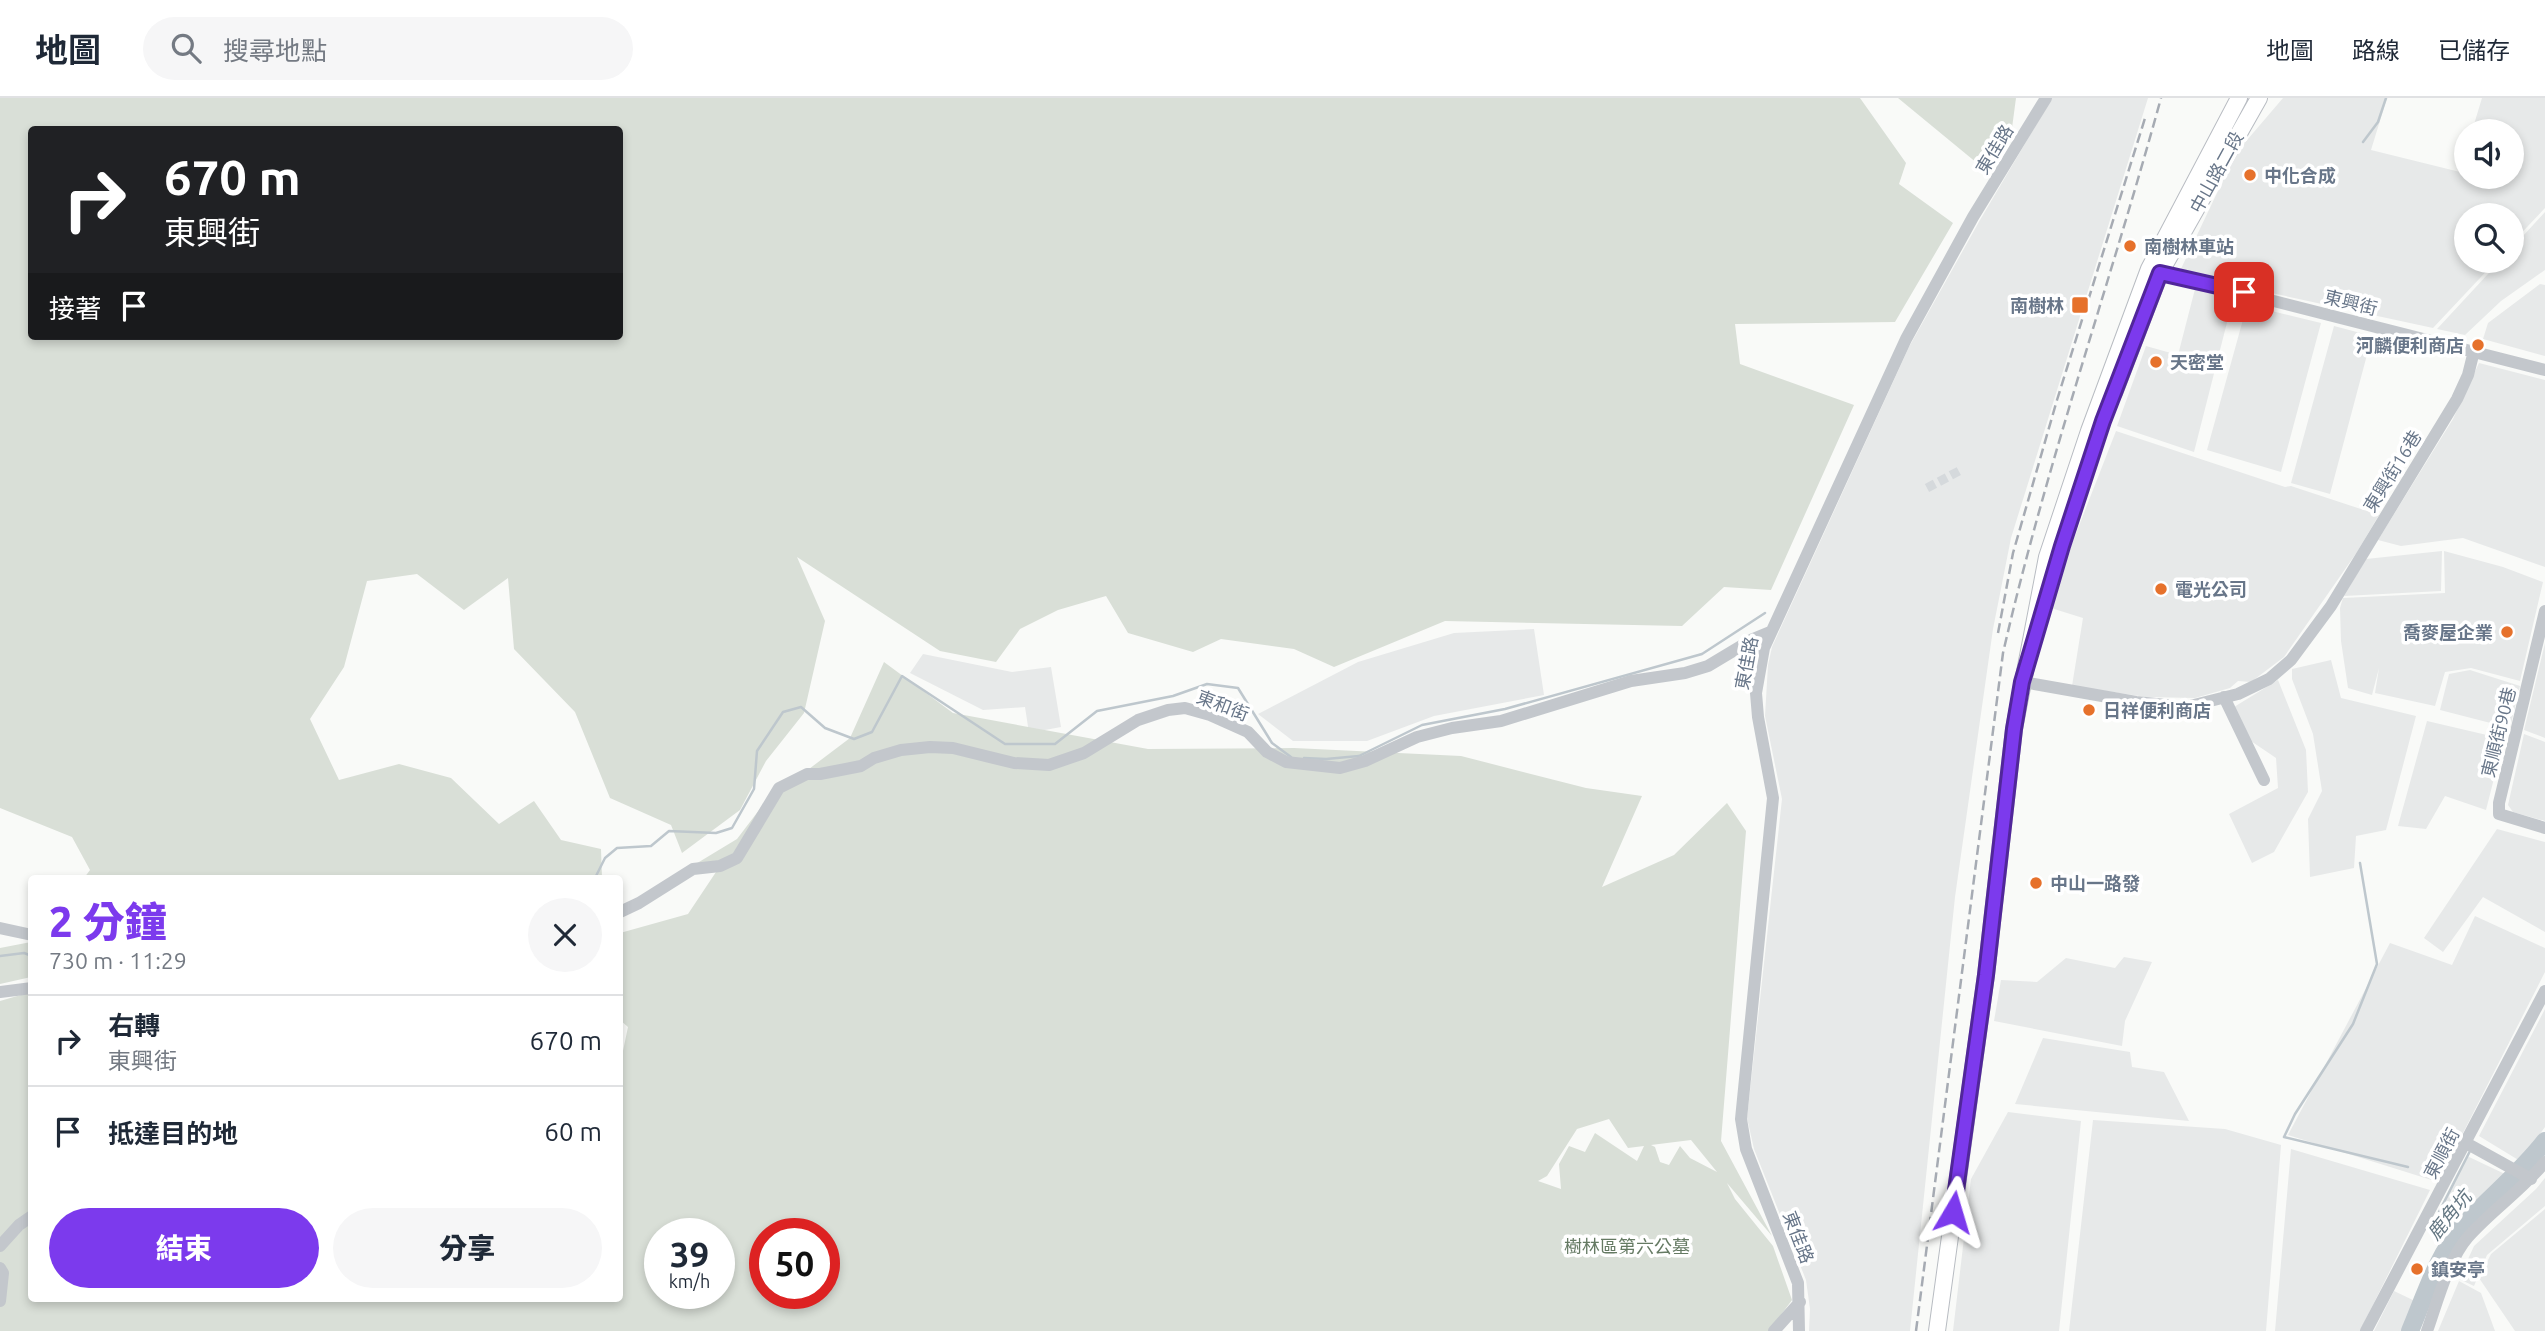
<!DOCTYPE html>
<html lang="zh-TW">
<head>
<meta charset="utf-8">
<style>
  body { margin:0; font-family:Ubuntu,"Noto Sans TC",sans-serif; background:#f6f6f7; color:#1f2937; height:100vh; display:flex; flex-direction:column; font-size:26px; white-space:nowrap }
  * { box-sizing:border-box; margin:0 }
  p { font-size:23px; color:#747a83 }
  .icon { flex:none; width:38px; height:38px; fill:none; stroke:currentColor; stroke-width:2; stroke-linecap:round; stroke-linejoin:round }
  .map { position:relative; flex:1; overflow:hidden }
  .side { position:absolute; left:28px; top:777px; width:595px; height:427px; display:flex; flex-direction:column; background:#fff; border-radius:7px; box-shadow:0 4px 10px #0003 }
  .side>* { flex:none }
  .hud { position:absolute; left:28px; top:28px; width:595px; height:214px; border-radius:7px; box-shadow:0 4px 10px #0003; background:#202124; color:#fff; overflow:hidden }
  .fabs { position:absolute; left:2454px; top:21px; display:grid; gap:14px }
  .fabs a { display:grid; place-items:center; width:70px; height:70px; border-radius:50%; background:#fff; box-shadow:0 4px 10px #0003; font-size:35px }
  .speed { position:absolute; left:644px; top:1120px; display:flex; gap:14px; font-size:35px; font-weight:700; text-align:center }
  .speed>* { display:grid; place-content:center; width:91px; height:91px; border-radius:50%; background:#fff; box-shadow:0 4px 10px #0003; line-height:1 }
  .speed small { font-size:18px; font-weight:400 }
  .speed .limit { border:10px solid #d22; background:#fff; color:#111 }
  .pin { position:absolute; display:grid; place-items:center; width:60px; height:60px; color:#fff; margin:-30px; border-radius:14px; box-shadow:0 4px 10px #0006 }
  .me { position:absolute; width:77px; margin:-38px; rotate:7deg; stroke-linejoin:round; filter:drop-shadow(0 0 5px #0008) }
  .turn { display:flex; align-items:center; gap:24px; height:147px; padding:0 21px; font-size:32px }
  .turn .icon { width:91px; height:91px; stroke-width:2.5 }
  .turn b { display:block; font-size:49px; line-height:60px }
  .then { display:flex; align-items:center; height:66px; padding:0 21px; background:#0003; gap:14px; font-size:26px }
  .round { display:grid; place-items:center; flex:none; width:74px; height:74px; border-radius:37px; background:#f6f6f7 }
  .overview { display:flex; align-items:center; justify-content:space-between; height:119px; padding:0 21px }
  h1 { font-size:42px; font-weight:800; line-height:52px; color:#7c3aed }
  .primary-button { display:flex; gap:14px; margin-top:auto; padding:14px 21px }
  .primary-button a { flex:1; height:80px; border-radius:42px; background:#7c3aed; color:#fff; font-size:28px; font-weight:800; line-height:80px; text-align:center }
  .primary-button a+a { background:#f6f6f7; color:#1f2937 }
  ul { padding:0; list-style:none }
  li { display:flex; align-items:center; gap:21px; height:91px; padding:0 21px; border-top:2px solid #e0e1e3 }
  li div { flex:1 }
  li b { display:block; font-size:26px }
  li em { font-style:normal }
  header { display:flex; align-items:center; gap:42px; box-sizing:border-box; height:98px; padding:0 35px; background:#fff; border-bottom:2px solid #e0e1e3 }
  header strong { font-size:33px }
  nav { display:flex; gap:38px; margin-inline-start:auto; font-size:24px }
  .search { width:490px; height:63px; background:#f6f6f7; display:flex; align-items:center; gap:18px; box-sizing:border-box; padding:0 24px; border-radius:38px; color:#747a83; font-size:26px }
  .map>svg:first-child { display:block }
</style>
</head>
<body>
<header>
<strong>地圖</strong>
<div class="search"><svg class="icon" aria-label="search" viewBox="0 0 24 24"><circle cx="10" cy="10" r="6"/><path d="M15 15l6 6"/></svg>搜尋地點</div>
<nav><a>地圖</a><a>路線</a><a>已儲存</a></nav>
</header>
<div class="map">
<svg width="2545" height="1233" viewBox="0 0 2545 1233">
  <rect width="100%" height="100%" fill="#f9faf8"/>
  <!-- built -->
  <path fill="#e7e9e9" d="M2052 0H2148L2011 440 1993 531 1955 799 1910 1233H1809L1810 1211 1806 1182 1754 1051 1747 1020 1782 701 1765 618 1768 567 1772 549 1909 249 1980 122Z
    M2283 0H2387L2371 52 2460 74 2466 55V79H2511V33H2472L2482 0H2545V110L2511 146V117H2466V163H2496L2433 230 2179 175 2236 55Z
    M2545 114V172L2501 203 2465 237 2437 231 2500 163H2511V151Z
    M2540 186 2545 187V258L2483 241 2488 225Z
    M2195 191 2233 201 2194 354 2117 328 2146 248 2178 257Z
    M2247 207 2321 225 2281 374 2207 352Z
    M2334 228 2372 238 2330 396 2291 385Z
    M2479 265 2545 282V469L2463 440 2401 448 2378 442 2453 321Z
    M2116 333 2285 389 2291 388 2379 417 2357 454 2284 559 2251 584 2238 583 2230 590 2195 600 2146 599 2072 588 2083 520 2051 510 2068 456Z
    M2442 453 2441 493 2344 498 2366 461Z
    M2444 453 2503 469 2543 484 2520 583 2471 570 2445 574 2435 608 2375 595 2379 570 2372 597 2348 590 2341 543 2340 510 2343 500 2445 495Z
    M1534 531 1544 597 1434 618 1367 643H1293L1258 616 1358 564 1454 535Z
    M2545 545V640L2524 632Z
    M923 556 1012 574 1051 569 1061 629 1029 635 1025 609 983 612 910 575Z
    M2331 562 2341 600 2416 618 2386 732 2356 738 2354 770 2310 779 2308 721 2322 693 2313 636 2292 581V571Z
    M2470 572 2520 588 2510 630 2440 612 2449 576Z
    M2278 582 2306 652 2308 694 2274 754 2252 765 2229 716 2278 690 2276 660 2248 641 2234 609Z
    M2427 623 2504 641 2486 712 2445 698 2426 731 2398 728Z
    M2524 636 2545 644V723L2513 714 2508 707Z
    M2497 731 2545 744V834L2483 799 2443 854 2424 840Z
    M2475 818 2545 850V874L2438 1084 2288 1037 2390 845 2452 867Z
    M2124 859 2152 864 2125 923 2122 948 1994 923 2001 882 2037 884 2066 860 2115 870Z
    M2545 911V1029L2520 1063 2479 1038Z
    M2043 940 2130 954 2132 969 2164 974 2189 1023 2015 1006Z
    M2008 1014 2081 1023 2059 1233H1953L1971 1081Z
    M2093 1022 2225 1031 2281 1047 2266 1233H2069Z
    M2291 1051 2430 1092 2360 1233H2275Z
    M2467 1058 2507 1077 2453 1130 2434 1122Z
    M2545 1080V1108L2487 1157 2474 1188 2459 1181 2474 1148 2536 1091Z
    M2545 1111V1233H2515L2479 1180 2491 1156Z
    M2459 1183 2481 1195 2495 1233H2438Z
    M2394 1193 2417 1204 2403 1233H2374Z"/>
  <!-- green -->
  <path fill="#d9dfd7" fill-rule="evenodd" d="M0 0H1860L1906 65 1899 86 1953 125 1895 224 1735 226 1740 266 1854 307 1771 492 1724 489 1682 528 1445 523 1334 569 1294 551 1221 541 1193 554 1128 535 1106 498 1058 512 1020 531 996 564 940 553 797 459 825 523 804 615 766 663 740 712 682 755 671 727 610 700 575 614 514 551 508 480 464 512 417 476 367 483 344 569 310 621 339 682 399 666 451 680 499 726 534 703 561 742 601 751 602 780H84L90 772 72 739 0 710ZM32 32H620V238H32Z
    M1898 0H2016L2012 30 1983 70Z
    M884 564 953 615 1148 651 1294 650 1461 658 1586 690 1642 698 1602 789 1674 757 1727 705 1746 733 1721 1043 1772 1138 1727 1085 1735 1101 1773 1148 1792 1202 1769 1233H0V903L31 894 32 1200H620V967L628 929 620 922V835L688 816 716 774 694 767 737 741 775 691 805 674 850 640ZM1609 1021 1628 1050 1644 1048 1637 1063 1595 1035 1585 1054 1569 1048 1559 1066 1561 1091 1538 1083 1547 1078 1577 1031ZM1691 1042 1717 1074 1690 1060 1680 1048 1669 1067 1660 1064 1655 1049 1651 1047ZM660 1136H719V1195H660ZM765 1136H824V1195H765Z
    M31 844V879L0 886V850Z"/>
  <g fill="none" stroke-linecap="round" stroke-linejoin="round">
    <!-- stream -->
    <path stroke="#bec7cd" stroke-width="2.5" d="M2363 44 2378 24 2386 0
      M1304 660 1326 661 1359 658 1422 627 1505 611 1702 556 1765 515
      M2360 765 2377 866 2353 926 2295 1016 2284 1039 2408 1069
      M595 780 605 760 617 750 651 748 669 733 716 735 732 730 754 691 757 653 783 614 801 609 825 630 854 641 872 634 902 578 1005 646H1055L1097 613 1173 598 1207 586 1238 590 1272 645 1291 659
      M0 858 24 855 32 858
      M2439 1114 2470 1053"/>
    <!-- river -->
    <path stroke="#bec7cd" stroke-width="18" d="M2410 1233C2425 1198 2437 1157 2463 1128 2490 1099 2521 1074 2545 1043"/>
    <!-- pedestrian-tunnel -->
    <path stroke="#d5d9dc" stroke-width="9" stroke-dasharray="9 4.5" stroke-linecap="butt" d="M1927 390 1959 373"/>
    <!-- secondary casing -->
    <g stroke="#b8bcc2" stroke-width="18">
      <path id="secondary" d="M2114 295 2160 175 2259 0
        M1937 1233 1986 877 2014 631 2047 459 2089 333 2149 171 2239 0"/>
    </g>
    <!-- minor -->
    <path stroke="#c3c7cc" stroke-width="12" d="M2152 172 2545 272
      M2545 513 2499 705V716L2545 730
      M2023 584 2136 604 2186 609 2238 596 2269 581 2291 562 2331 508 2457 301 2468 277 2474 253
      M2224 599 2264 682
      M620 814 639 805 693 771 720 768 737 760 779 690 807 676H820L861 668 874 660 901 652 930 649 953 650 1014 665 1049 667 1084 655 1138 622 1168 612 1185 610 1210 617 1248 634 1267 654 1286 664 1340 670 1365 663 1417 639 1452 630 1501 623 1631 583 1685 575 1708 568 1753 541 1770 534
      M0 830 32 837
      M0 894 32 890
      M2466 1045 2531 1081
      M0 1148 19 1127 32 1118
      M0 1170 3 1175 0 1203
      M1774 1233 1800 1204
      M1799 1233 1798 1185 1746 1051 1741 1021 1773 700 1758 619 1756 595 1764 550 1906 241 1973 119 2046 0
      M2366 1233 2545 893
      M2427 1233C2437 1205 2448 1162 2468 1139 2492 1112 2522 1092 2545 1064"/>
    <!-- secondary -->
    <use href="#secondary" stroke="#fff" stroke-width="16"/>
    <!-- rail -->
    <path stroke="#a6abb3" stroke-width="2.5" stroke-dasharray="10 5" stroke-linecap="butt" d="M1998 535 2013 455 2057 302 2146 17
      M1916 1233 2003 555C2046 367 2110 186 2161 0"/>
  </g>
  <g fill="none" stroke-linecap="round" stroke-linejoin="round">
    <!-- route casing -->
    <g stroke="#51269a" stroke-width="18">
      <path id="route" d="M1953 1114 1986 877 2014 631 2022 584 2062 448 2103 323 2160 175 2244 194"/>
    </g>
    <!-- route -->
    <use href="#route" stroke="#7c3aed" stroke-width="12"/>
  </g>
  <!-- markers -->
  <g fill="#e6712b" stroke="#fff" stroke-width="2.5">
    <circle cx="2250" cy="77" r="7"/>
    <circle cx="2130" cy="148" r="7"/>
    <rect x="2071" y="198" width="18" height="18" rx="3.5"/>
    <circle cx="2478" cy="247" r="7"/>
    <circle cx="2156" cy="264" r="7"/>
    <circle cx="2161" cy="491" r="7"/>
    <circle cx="2507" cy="534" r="7"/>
    <circle cx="2089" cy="612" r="7"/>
    <circle cx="2036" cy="785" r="7"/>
    <circle cx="2417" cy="1171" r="7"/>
  </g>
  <g text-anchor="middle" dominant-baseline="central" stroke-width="7" stroke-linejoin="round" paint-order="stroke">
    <!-- street labels -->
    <g font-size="18" fill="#687689" stroke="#fff">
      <text transform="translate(1994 51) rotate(-59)">東佳路</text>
      <text transform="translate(2216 74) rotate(-61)">中山路二段</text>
      <text transform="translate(2351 204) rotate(14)">東興街</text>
      <text transform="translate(2392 373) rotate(-58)">東興街16巷</text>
      <text transform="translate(1746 565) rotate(-79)">東佳路</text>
      <text transform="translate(1223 607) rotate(21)">東和街</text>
      <text transform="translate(2498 634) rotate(-76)">東順街90巷</text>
      <text transform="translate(2441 1055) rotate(-62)">東順街</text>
      <text transform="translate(1799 1139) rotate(69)">東佳路</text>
    </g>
    <!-- poi labels -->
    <g font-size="18" font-weight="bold" fill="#687689" stroke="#fff" text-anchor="start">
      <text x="2264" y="77">中化合成</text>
      <text x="2144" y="148">南樹林車站</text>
      <text x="2064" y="207" text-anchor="end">南樹林</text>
      <text x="2464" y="247" text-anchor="end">河麟便利商店</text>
      <text x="2170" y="264">天密堂</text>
      <text x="2175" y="491">電光公司</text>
      <text x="2493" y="534" text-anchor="end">喬麥屋企業</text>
      <text x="2103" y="612">日祥便利商店</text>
      <text x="2050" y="785">中山一路發</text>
      <text x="2431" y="1171">鎮安亭</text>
    </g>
    <!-- park labels -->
    <g font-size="18" fill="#657a63" stroke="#fff">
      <text x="1627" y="1148">樹林區第六公墓</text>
    </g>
    <!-- water labels -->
    <g font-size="19" font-style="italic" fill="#647783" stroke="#fff">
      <text transform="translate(2449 1117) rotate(-51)">鹿角坑</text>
    </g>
  </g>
</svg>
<div class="fabs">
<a><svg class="icon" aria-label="sound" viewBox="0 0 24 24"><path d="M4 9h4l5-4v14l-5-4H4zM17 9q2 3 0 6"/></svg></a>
<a><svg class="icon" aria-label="search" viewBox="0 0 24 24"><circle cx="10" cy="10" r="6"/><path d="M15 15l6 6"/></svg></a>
</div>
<div class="speed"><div>39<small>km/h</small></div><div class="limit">50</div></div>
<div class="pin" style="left:2244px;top:194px;background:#d93025"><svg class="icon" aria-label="arrive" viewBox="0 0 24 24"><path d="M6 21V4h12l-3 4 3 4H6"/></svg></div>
<svg class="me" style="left:1953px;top:1114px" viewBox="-20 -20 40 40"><path d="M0-17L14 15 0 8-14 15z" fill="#7c3aed" stroke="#fff" stroke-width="4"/></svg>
<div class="hud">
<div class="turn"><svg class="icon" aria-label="right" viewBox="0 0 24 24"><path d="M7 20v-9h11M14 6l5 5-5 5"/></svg><div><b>670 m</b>東興街</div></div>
<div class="then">接著<svg class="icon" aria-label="arrive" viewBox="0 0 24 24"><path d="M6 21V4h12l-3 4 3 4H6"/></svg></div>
</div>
<section class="side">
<div class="overview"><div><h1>2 分鐘</h1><p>730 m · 11:29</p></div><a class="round"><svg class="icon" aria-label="close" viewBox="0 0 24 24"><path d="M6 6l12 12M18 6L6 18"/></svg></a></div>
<ul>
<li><svg class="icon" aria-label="right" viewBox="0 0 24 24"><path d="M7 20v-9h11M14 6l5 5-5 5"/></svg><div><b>右轉</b><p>東興街</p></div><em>670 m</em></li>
<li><svg class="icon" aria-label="arrive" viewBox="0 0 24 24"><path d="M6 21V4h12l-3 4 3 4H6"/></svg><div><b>抵達目的地</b></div><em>60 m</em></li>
</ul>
<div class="primary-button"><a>結束</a><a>分享</a></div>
</section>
</div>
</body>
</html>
